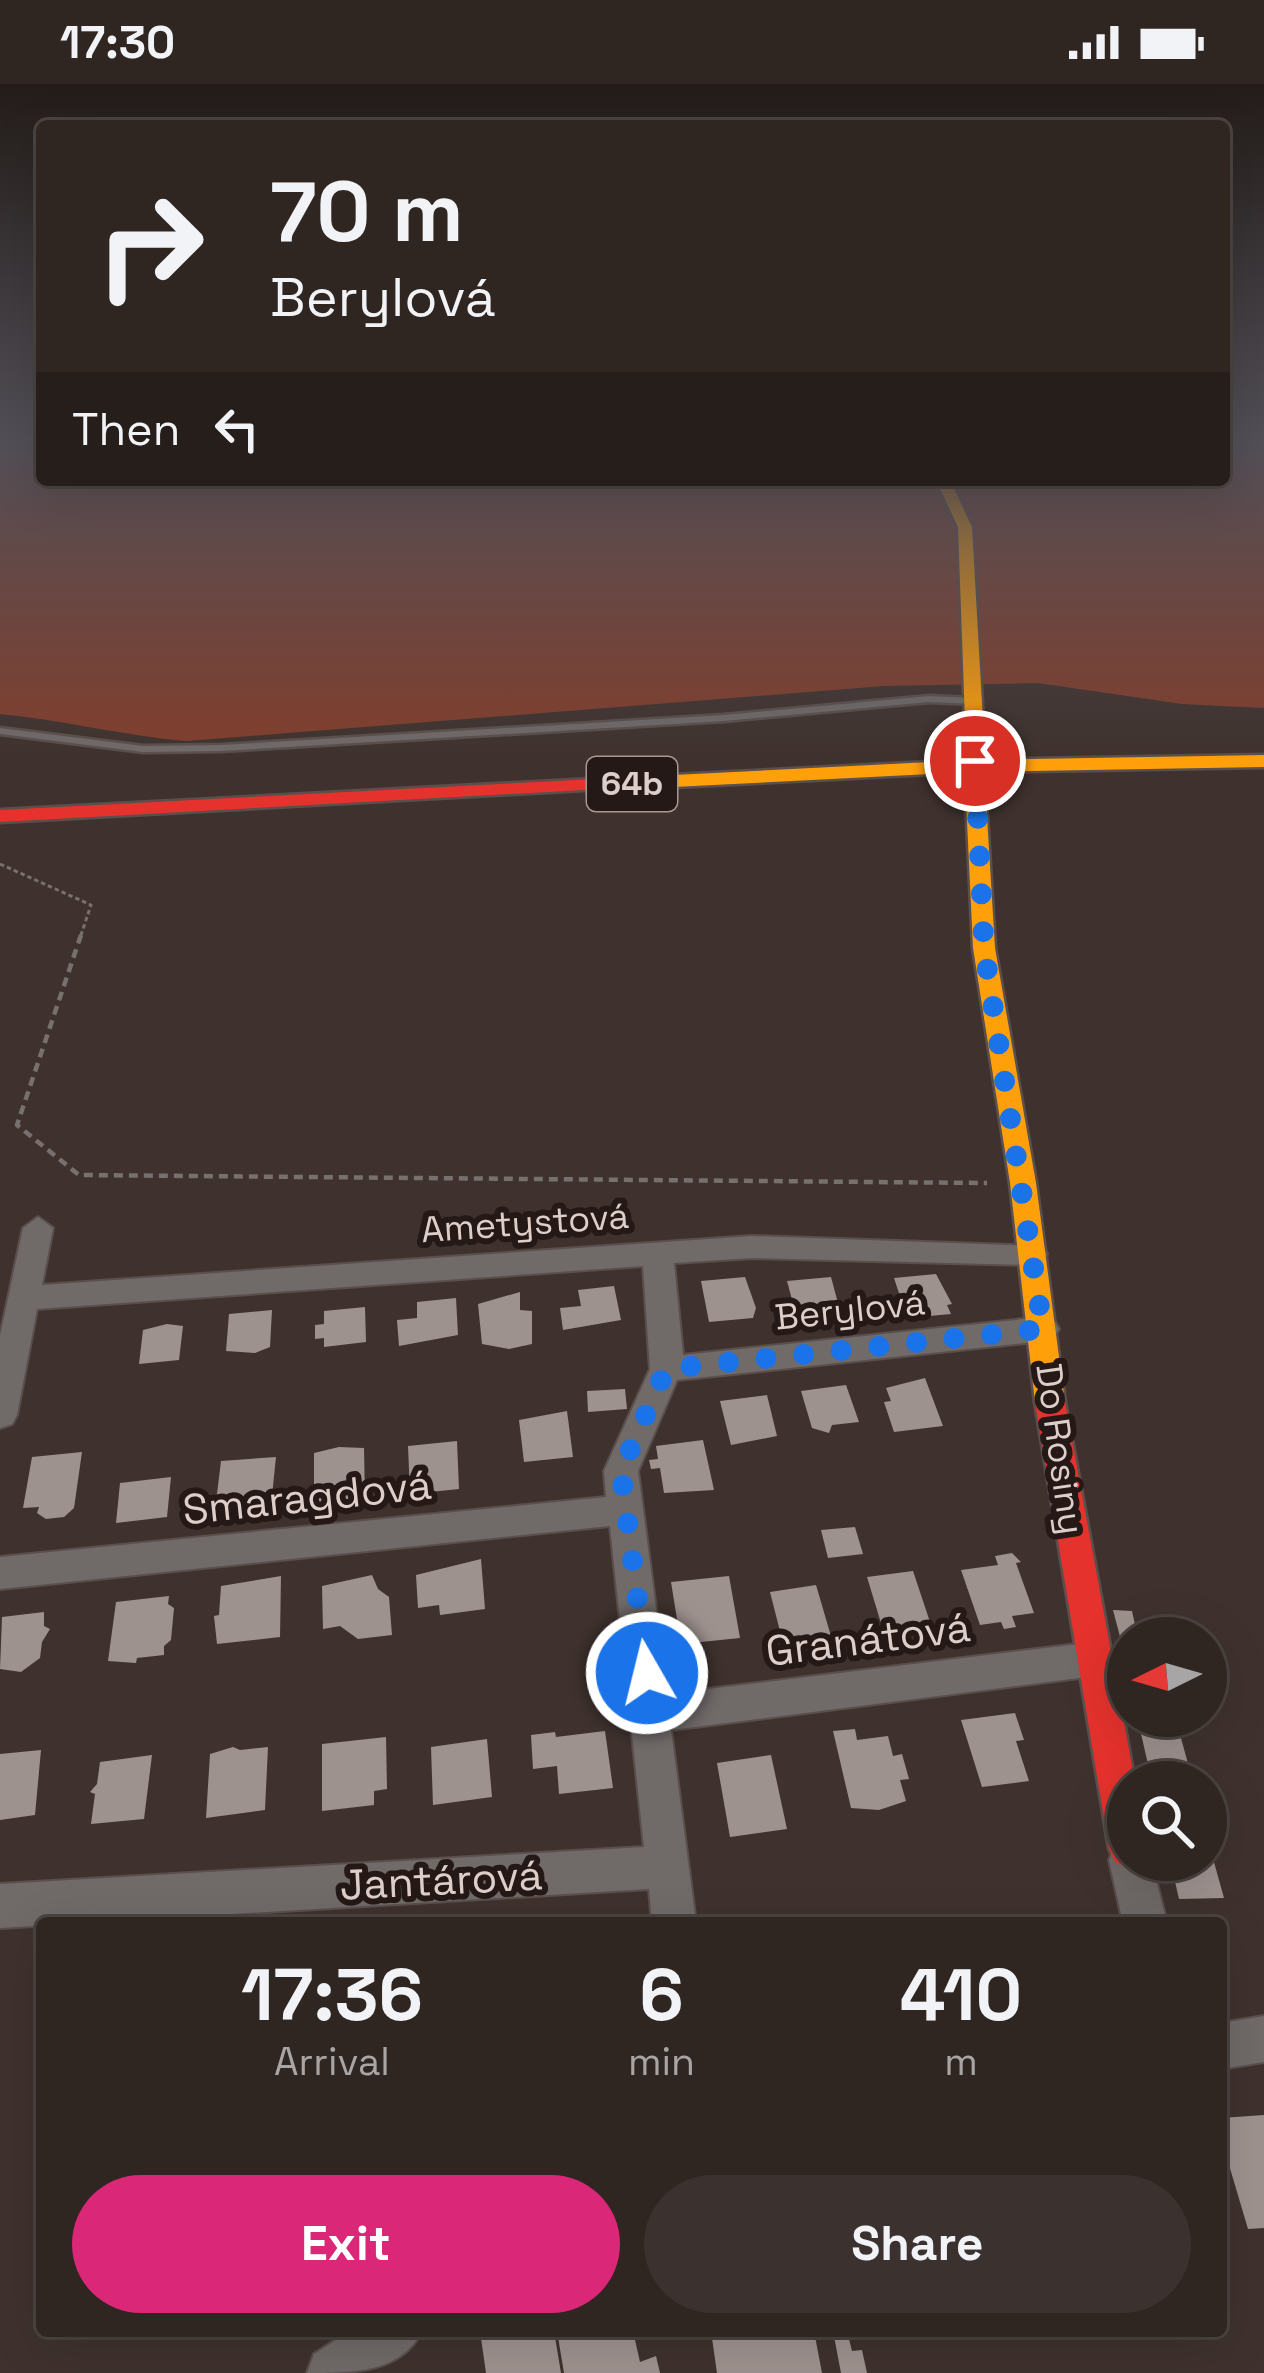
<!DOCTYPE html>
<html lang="en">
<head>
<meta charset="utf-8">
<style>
  body { margin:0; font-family:"Space Grotesk",sans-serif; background:#3b322f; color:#f1f3f6; height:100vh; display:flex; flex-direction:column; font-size:45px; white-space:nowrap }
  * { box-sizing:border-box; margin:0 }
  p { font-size:39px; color:#a7a5a5 }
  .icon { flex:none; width:66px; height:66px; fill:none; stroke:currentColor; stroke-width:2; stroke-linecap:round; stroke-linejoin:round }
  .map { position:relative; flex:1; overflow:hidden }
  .side { position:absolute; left:36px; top:1833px; width:1191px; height:420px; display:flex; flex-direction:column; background:#2f2622; border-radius:12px; box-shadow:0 12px 48px #0002,0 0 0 3px #4a4340 }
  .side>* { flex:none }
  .banner { position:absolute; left:36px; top:36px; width:1194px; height:366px; border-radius:12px; box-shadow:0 12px 48px #0002,0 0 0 3px #4a4340; background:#2f2622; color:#f1f3f6; overflow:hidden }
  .needle { width:78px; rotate:265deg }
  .tools { position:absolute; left:1107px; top:1533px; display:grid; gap:24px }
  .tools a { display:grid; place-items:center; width:120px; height:120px; border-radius:50%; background:#2f2622; box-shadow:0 12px 48px #0002,0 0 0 3px #4a4340; font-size:60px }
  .pin { position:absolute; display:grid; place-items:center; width:102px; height:102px; color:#fff; margin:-51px; border:6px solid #fff; border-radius:50%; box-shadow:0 3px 12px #0007 }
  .me { position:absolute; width:132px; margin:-66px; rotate:352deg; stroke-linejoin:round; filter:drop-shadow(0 0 9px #0008) }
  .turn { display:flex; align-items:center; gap:42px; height:252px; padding:0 36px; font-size:54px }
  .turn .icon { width:156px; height:156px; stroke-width:2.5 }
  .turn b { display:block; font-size:84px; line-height:102px }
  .then { display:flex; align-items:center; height:114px; padding:0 36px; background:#0003; gap:24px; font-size:45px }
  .eta { display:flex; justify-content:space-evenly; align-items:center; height:204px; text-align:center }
  .eta b { font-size:72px; font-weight:600; line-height:84px }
  .primary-button { display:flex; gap:24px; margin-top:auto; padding:24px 36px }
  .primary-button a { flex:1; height:138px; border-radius:72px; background:#db2777; color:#fff; font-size:48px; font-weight:600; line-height:138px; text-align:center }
  .primary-button a+a { background:#3b322f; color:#f1f3f6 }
  .status { display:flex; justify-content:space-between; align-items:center; height:84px; padding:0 60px; background:#2f2622; direction:ltr }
  .status svg { height:33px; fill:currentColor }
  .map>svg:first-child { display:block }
</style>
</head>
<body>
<div class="status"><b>17:30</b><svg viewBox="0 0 49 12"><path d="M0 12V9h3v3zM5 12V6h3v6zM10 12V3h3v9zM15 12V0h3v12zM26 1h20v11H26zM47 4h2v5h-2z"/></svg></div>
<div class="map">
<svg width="1264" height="2289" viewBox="0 0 1264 2289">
  <rect width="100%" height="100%" fill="#3f322e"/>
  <!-- green -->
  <path fill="#823e2c" d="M0 355H42V396H1224V355H1264V624L1182 620 1038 599 884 602 187 657C124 652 63 636 0 630Z"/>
  <!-- building -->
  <path fill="#9e928f" d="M936 1190 952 1220 947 1221 951 1230 907 1234 894 1194Z
    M745 1193 756 1224 753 1234 709 1238 701 1197Z
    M831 1193 842 1234 798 1238 787 1197Z
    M614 1202 621 1236 563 1246 560 1224 581 1222 578 1206Z
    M520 1208V1226L532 1227V1260L509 1265 482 1260 478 1220Z
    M456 1214 458 1251 399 1262 397 1236 417 1234V1218Z
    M365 1223 366 1258 324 1263V1254L315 1255V1241L324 1240V1227Z
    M272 1226 270 1263 255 1269 226 1267 229 1230Z
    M167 1240 183 1242 179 1276 139 1280 143 1246Z
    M925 1294 943 1342 894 1348 884 1318 891 1317 886 1304Z
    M846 1301 859 1338 832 1341 829 1349 812 1344 801 1307Z
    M625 1305 627 1325 588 1328 587 1307Z
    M767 1311 777 1352 731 1361 720 1317Z
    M567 1327 573 1373 524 1378 519 1336Z
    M703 1356 714 1406 664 1409 660 1384 651 1385 649 1376 658 1375 656 1362Z
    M457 1357 459 1405 410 1410 408 1362Z
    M339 1363 364 1364 365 1415 314 1421V1369Z
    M82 1368 74 1424 64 1433 46 1435 37 1429 39 1423 23 1424 32 1373Z
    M276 1373 271 1422 215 1426 221 1377Z
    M171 1393 167 1433 116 1439 120 1399Z
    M855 1443 863 1470 828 1474 821 1446Z
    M1012 1469 1021 1478 1016 1479 1034 1529 1012 1532 1016 1543 1004 1545 1001 1538 980 1541 961 1486 998 1481 995 1472Z
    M481 1475 485 1525 440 1531 439 1521 418 1524 416 1491Z
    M913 1487 932 1544 909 1547 905 1553 884 1549 867 1493Z
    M372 1491 378 1505 389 1513 392 1551 358 1555 340 1542 323 1545 322 1502Z
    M281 1492 280 1553 217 1560 214 1532 219 1531 221 1502Z
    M729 1492 740 1554 681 1560 671 1498Z
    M816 1501 833 1559 806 1567 784 1563 770 1508Z
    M169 1512 168 1520 174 1524 171 1556 164 1562V1571L137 1574 136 1579 108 1577 116 1518Z
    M1113 1526 1132 1527 1138 1554H1128V1583Z
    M44 1528V1542L50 1545 42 1558 40 1574 21 1588 0 1585 2 1533Z
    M1015 1629 1024 1656 1016 1657 1029 1697 982 1703 961 1636Z
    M1137 1632H1175L1193 1698H1152Z
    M855 1645 857 1656 888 1652 893 1672 902 1670 909 1695 900 1696 906 1717 879 1726 851 1724 833 1647Z
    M605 1647 613 1704 559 1710 557 1682 533 1685 531 1651 555 1648 556 1653Z
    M386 1653 387 1705 374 1707V1721L322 1727V1660Z
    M487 1655 492 1713 433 1721 431 1663Z
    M233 1663 240 1666 268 1663 265 1726 206 1734 210 1670Z
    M41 1666 35 1731 0 1736V1670Z
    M152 1671 144 1735 91 1740 95 1710 90 1708 97 1700 100 1678Z
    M771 1671 787 1745 730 1753 717 1679Z
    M1207 1753 1224 1814 1179 1815 1170 1776H1206Z
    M1264 2031V2144L1248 2145 1221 2054V2034Z
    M480 2247H554L561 2289H486Z
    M557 2247H633L640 2278 656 2272 660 2289H564Z
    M711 2247H814L822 2289H717Z
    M833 2247H880L849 2255 852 2267 862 2266 867 2289H841Z"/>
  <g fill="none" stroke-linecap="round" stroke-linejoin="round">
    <!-- lane casing -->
    <g stroke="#5a4f4c" stroke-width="5">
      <path id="lane" d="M929 612 973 614 978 617 973 620 929 618 724 637 221 667 143 668 0 650V644L143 662 221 661 724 631Z"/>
    </g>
    <!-- street casing -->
    <g stroke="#5a4f4c" stroke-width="4">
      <path id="street" d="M38 1133 53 1144 42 1201 752 1152 1043 1162 1047 1170 1043 1178 1032 1181 752 1174 674 1179 683 1271 1043 1233 1054 1236 1059 1245 1054 1254 1043 1257 677 1296 638 1387 667 1610 1095 1558 1109 1563 1114 1575 1109 1587 1095 1592 671 1646 696 1839H652L649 1805 0 1844V1800L644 1763 610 1442 0 1505V1473L606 1413 604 1387 650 1285 643 1182 37 1225 17 1331 12 1340 0 1344V1252L23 1144Z
        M1128 1756V1776H1151L1167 1839H1123L1109 1776 1115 1761Z
        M1264 1932V1978L1221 1985V1939Z
        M350 2247H422C401 2289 352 2289 307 2289L314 2270Z"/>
    </g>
    <!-- slow casing -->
    <g stroke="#5a4f4c" stroke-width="5">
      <path id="slow" d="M936 396H950L972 443 983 637 974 642 965 637 958 443Z
        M1264 671V683L970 688 613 706 603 700 613 694 970 676Z
        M976 710 986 716 995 864 1036 1099 1065 1318 1061 1326 1050 1330 1039 1326 1035 1318 1010 1099 973 864 966 716Z"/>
    </g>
    <!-- jam casing -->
    <g stroke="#5a4f4c" stroke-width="5">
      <path id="jam" d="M613 694 620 696V704L0 738V726Z
        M1050 1306 1061 1310 1065 1318 1135 1698H1128V1776H1142L1128 1784 1115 1778 1109 1765 1035 1318 1039 1310Z"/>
    </g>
    <!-- path-far1 -->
    <path stroke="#76706e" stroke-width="3" stroke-dasharray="4.5 3" stroke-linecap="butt" d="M0 780 91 821 80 854"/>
    <!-- path -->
    <path stroke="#76706e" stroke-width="4.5" stroke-dasharray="9 6" stroke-linecap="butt" d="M81 851 17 1041 79 1091 987 1099"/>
    <!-- lane -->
    <use href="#lane" fill="#706a69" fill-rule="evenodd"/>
    <!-- street -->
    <use href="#street" fill="#706a69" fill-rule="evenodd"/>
    <!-- slow -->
    <use href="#slow" fill="#ff9f0a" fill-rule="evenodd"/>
    <!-- jam -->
    <use href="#jam" fill="#e5322d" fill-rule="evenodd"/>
    <!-- fast-bridge casing -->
    <g stroke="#5a4f4c" stroke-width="22" stroke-linecap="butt">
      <path id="fast-bridge" d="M974 637 976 716"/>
    </g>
    <!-- fast-bridge -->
    <use href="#fast-bridge" stroke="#30b455" stroke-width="20"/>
  </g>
  <!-- sky -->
  <linearGradient id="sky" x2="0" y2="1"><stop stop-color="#231c19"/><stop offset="0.53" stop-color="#524f57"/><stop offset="1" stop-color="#524f57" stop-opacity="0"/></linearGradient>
  <rect width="1264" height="675" fill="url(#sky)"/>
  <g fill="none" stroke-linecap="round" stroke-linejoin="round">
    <!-- route -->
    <path stroke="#1a73e8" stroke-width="21" stroke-dasharray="0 37.8" d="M647 1589 621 1387 666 1285 1043 1245 984 864 975 677"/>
  </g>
  <g text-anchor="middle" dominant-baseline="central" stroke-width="12" stroke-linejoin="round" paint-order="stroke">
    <!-- shield labels -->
    <rect fill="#241916" stroke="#a69894" stroke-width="3" x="587" y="673" width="90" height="54" rx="9"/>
    <g font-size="33" font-weight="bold" fill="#ddceca">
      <text x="632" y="700">64b</text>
    </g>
    <!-- street labels -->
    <g font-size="36" fill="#ddceca" stroke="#241916">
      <text transform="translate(525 1139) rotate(-4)">Ametystová</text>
      <text transform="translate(850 1226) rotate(-6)">Berylová</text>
      <text transform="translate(1060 1365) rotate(82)">Do Rosiny</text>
    </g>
    <!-- near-street labels -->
    <g font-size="42" fill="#ddceca" stroke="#241916">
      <text transform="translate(307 1413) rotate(-6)">Smaragdová</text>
      <text transform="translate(868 1555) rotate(-7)">Granátová</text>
      <text transform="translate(441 1796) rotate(-3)">Jantárová</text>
    </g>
  </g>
</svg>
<div class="tools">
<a><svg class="needle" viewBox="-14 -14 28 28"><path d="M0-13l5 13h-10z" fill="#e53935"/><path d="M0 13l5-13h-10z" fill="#a7a5a5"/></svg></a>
<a><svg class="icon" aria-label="search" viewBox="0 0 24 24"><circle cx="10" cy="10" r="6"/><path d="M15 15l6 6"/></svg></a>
</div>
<div class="pin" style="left:975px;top:677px;background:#d93025"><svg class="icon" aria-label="arrive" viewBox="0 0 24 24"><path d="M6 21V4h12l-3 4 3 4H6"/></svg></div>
<svg class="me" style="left:647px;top:1589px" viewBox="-20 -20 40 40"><circle r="17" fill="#1a73e8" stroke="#fff" stroke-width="3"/><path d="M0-11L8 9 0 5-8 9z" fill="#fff"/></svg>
<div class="banner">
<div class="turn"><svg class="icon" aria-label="right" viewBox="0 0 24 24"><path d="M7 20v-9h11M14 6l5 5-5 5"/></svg><div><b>70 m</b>Berylová</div></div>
<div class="then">Then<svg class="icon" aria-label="left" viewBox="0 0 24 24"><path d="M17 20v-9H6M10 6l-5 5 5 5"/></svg></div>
</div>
<section class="side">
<div class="eta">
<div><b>17:36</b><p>Arrival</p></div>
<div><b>6</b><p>min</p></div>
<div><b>410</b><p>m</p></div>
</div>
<div class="primary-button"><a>Exit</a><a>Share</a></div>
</section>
</div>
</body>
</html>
